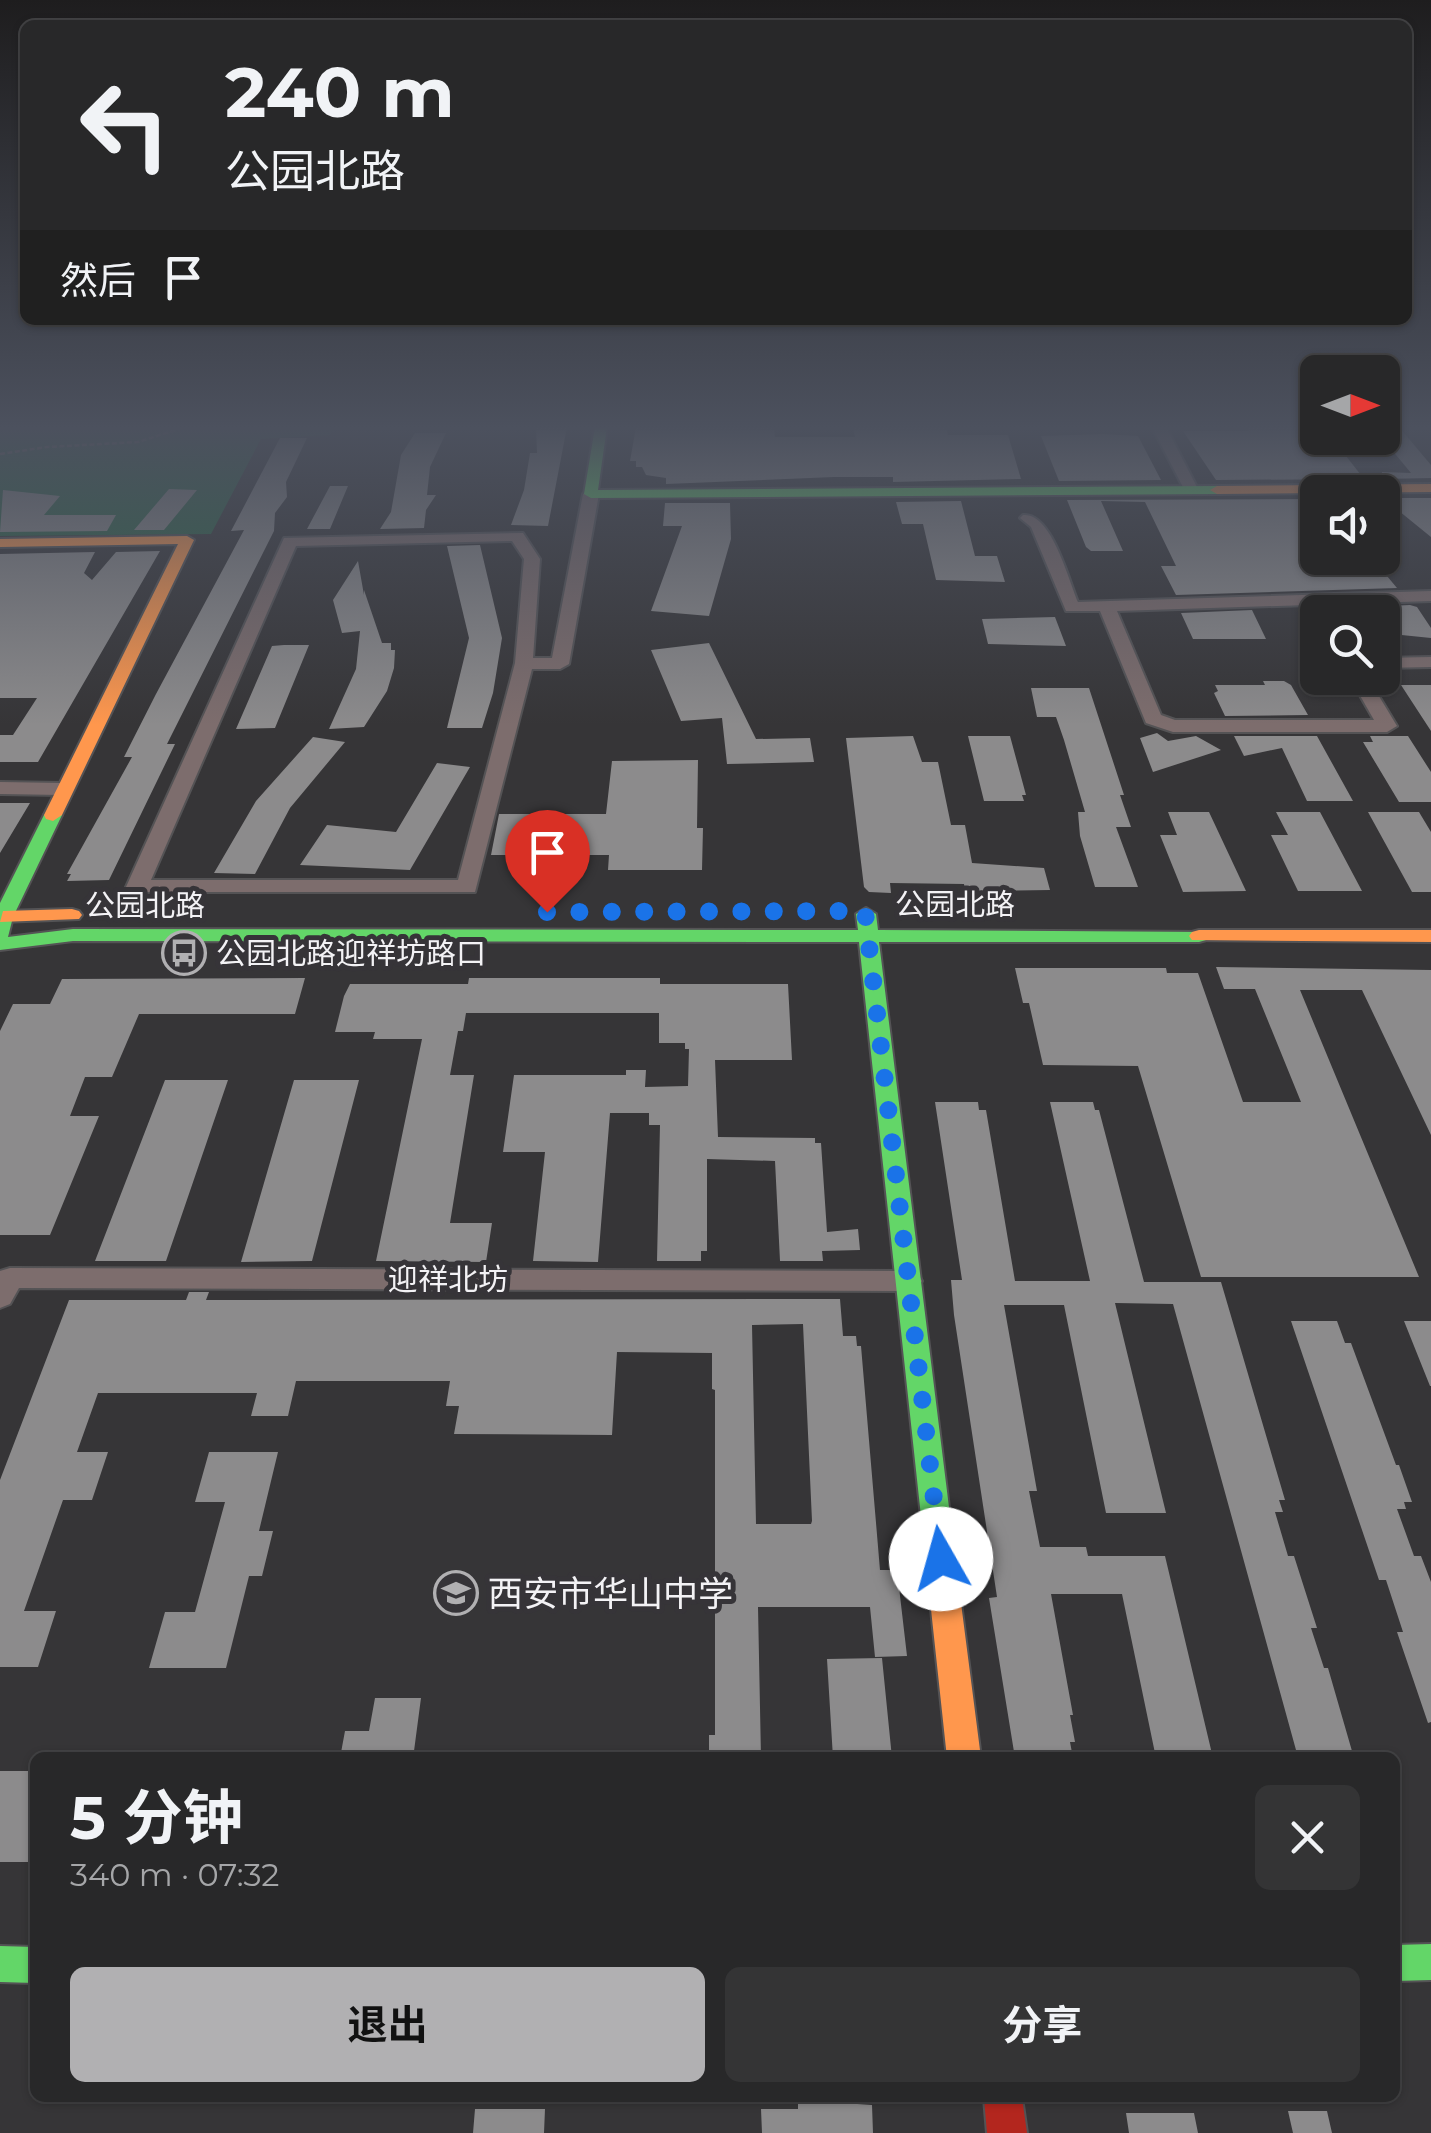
<!DOCTYPE html>
<html lang="zh">
<head>
<meta charset="utf-8">
<style>
  body { margin:0; font-family:Montserrat,"Noto Sans SC",sans-serif; background:#343435; color:#f1f3f6; height:100vh; display:flex; flex-direction:column; font-size:38px; white-space:nowrap }
  * { box-sizing:border-box; margin:0 }
  p { font-size:32px; color:#a5a6a8 }
  .icon { flex:none; width:55px; height:55px; fill:none; stroke:currentColor; stroke-width:2; stroke-linecap:round; stroke-linejoin:round }
  .map { position:relative; flex:1; overflow:hidden }
  .panel { position:absolute; left:30px; top:1752px; width:1370px; height:350px; display:flex; flex-direction:column; background:#282829; border-radius:15px; box-shadow:0 2px 8px #0004,0 0 0 2px #444446 }
  .panel>* { flex:none }
  .banner { position:absolute; left:20px; top:20px; width:1392px; height:305px; border-radius:15px; box-shadow:0 2px 8px #0004,0 0 0 2px #444446; background:#282829; color:#f1f3f6; overflow:hidden }
  .needle { width:65px; rotate:90deg }
  .tools { position:absolute; left:1300px; top:355px; display:grid; gap:20px }
  .tools a { display:grid; place-items:center; width:100px; height:100px; border-radius:15px; background:#282829; box-shadow:0 2px 8px #0004,0 0 0 2px #444446; font-size:50px }
  .pin { position:absolute; display:grid; place-items:center; width:85px; height:85px; color:#fff; margin:-102px -42px; border-radius:50% 50% 50% 0; rotate:-45deg; box-shadow:0 0 10px #0007 }
  .pin .icon { rotate:45deg }
  .me { position:absolute; width:110px; margin:-55px; rotate:353deg; stroke-linejoin:round; filter:drop-shadow(0 0 8px #0008) }
  .turn { display:flex; align-items:center; gap:35px; height:210px; padding:0 40px; font-size:45px }
  .turn .icon { width:130px; height:130px; stroke-width:2.5 }
  .turn b { display:block; font-size:70px; line-height:85px }
  .then { display:flex; align-items:center; height:95px; padding:0 40px; background:#0003; gap:20px; font-size:38px }
  .round { display:grid; place-items:center; flex:none; width:105px; height:105px; border-radius:15px; background:#343435 }
  .summary { display:flex; align-items:center; justify-content:space-between; height:170px; padding:0 40px }
  h1 { font-size:60px; font-weight:700; line-height:75px }
  .primary-button { display:flex; gap:20px; margin-top:auto; padding:20px 40px }
  .primary-button a { flex:1; height:115px; border-radius:15px; background:#b1b0b2; color:#111; font-size:40px; font-weight:700; line-height:115px; text-align:center }
  .primary-button a+a { background:#343435; color:#f1f3f6 }
  .map>svg:first-child { display:block }
</style>
</head>
<body>
<div class="map">
<svg width="1431" height="2133" viewBox="0 0 1431 2133">
  <rect width="100%" height="100%" fill="#363537"/>
  <!-- green -->
  <path fill="#2b6446" d="M0 427H335L330 435 261 439 211 534 0 536Z"/>
  <!-- building -->
  <path fill="#8c8b8c" fill-rule="evenodd" d="M536 427H567L548 526 511 525 524 490 530 453H537Z
    M636 427H774L775 437H855L853 427H946L948 435H1008L1021 479 893 482V477H834L666 484V478L646 475 642 467H636V461H630Z
    M1246 427H1318V438H1332L1364 479 1216 480 1183 431H1249Z
    M1382 427H1399L1431 465V478L1382 479V472L1411 473 1382 438Z
    M415 433H446L430 467 427 495H436L426 510 424 528 380 529 391 512 401 455Z
    M1103 434 1138 436 1161 480 1059 481 1041 436Z
    M280 438H307L286 482 287 497 275 513 274 531 167 744H175L109 880 67 881 71 874H67L132 757H124L156 694 244 530 231 531Z
    M330 486H348L330 529H307Z
    M169 489 197 490 164 530H134Z
    M3 490 60 496 44 515H116L107 531 0 532Z
    M1383 498H1431V537Z
    M1318 499V558H1372L1397 588 1176 595 1161 566H1176L1145 502 1101 501 1123 551H1091L1086 547 1067 500Z
    M961 501 975 556H997L1005 582 936 580 923 524H902L896 502Z
    M665 503H730L731 539 709 616 651 611 682 526H663Z
    M480 545 502 638 493 693 482 728H447L469 638 447 546Z
    M160 551 38 762H0V735H13L37 698H0V554L95 552 84 573 92 580 116 552Z
    M358 561 364 595V590L382 643H391V650H395L394 668 387 691 364 727 329 729 356 669 360 631 342 633 333 600Z
    M1410 605 1417 607 1431 628V638L1382 633V612H1347L1344 608Z
    M1252 610 1266 639H1193L1181 613Z
    M1055 617 1066 646 988 644 982 619Z
    M709 643 756 739 810 738 814 762 727 764 722 718 681 721 651 650Z
    M284 645H309L275 728 236 729 272 646Z
    M1263 681H1284L1291 685 1308 715 1225 716 1214 693 1218 691 1215 685H1265Z
    M1401 685H1431V731Z
    M1031 688H1089L1124 795H1120L1131 827H1116L1138 887H1095L1080 836 1078 812H1085L1064 740 1056 717H1037Z
    M1157 733 1168 741 1196 736 1221 750 1153 772 1140 738Z
    M913 736 922 762H938L951 825H965L972 863 1044 868 1050 890 965 891 964 884 890 883 891 893 869 892 864 887 846 738Z
    M968 736H1010L1026 795H1022L1024 801H984Z
    M1234 736H1317L1353 801H1307L1282 748 1244 756Z
    M1370 736H1408L1431 772V802H1399L1363 742H1373Z
    M313 737 345 742 290 808 255 874 214 873 256 801Z
    M698 760 697 828H703L702 870H608L609 855H561L560 861H514L515 855H491L499 814H606L612 761Z
    M437 763 470 767 410 870 300 865 327 825 396 832Z
    M0 803H30L0 853Z
    M1168 812H1209L1246 891 1183 892 1160 835H1177Z
    M1276 812H1320L1362 891H1298L1271 835H1288Z
    M1368 812H1419L1431 832V892H1412Z
    M1216 967 1431 970V1135L1362 990H1300L1419 1277H1201L1138 1066 1043 1065 1029 1003H1023L1015 968H1166L1167 973H1198L1243 1102H1301L1255 989H1224Z
    M305 978 295 1014H139L112 1077H85L70 1116H99L50 1235H0V1031L13 1004H50L62 979Z
    M469 978H660V984H788L792 1060H715L718 1137 815 1138V1143H821L827 1232 858 1229 860 1250 822 1251 823 1261H780L775 1161 707 1159V1251H701V1261H657L660 1125H649V1113H610L598 1262 533 1261 545 1152H503L514 1075H626V1070H646L645 1087 688 1086 689 1049H685V1043H659V1013H466L463 1031H458L450 1075H474L450 1223H492L486 1262 376 1261 422 1039H373L375 1032H335L344 996 350 984H468Z
    M165 1080H228L166 1261H95Z
    M294 1080H359L312 1261 241 1262Z
    M935 1102H978L979 1110H986L1015 1281H1090L1050 1102H1093L1095 1110H1099L1144 1282H1221L1285 1500H1279L1283 1512H1275L1288 1556H1294L1317 1628H1311L1324 1668H1328L1354 1758H1302L1300 1750H1296L1173 1304 1115 1303 1166 1513H1106L1064 1305H1004L1037 1491H1029L1040 1547H1086L1088 1556H1165L1213 1758H1156L1122 1594H1051L1073 1715H1070L1075 1742H1070L1073 1758H1015L989 1598 997 1597 954 1315 951 1280H962Z
    M189 1292H209L206 1300 840 1299 843 1336H856L857 1346H861L880 1570H897L907 1656 875 1657 870 1607H758L761 1758H709V1735H715V1390L712 1389V1353L617 1352 612 1435 454 1434 459 1406H446L450 1381H296L288 1416H251L257 1393H98L77 1452H108L92 1500H63L24 1611H56L38 1667H0V1480L69 1300H186ZM803 1324 812 1521 811 1524H756L752 1325Z
    M1291 1321H1337L1345 1343H1351L1396 1465H1399L1412 1502H1404L1406 1509H1397L1414 1556H1421L1431 1582V1722L1428 1723 1397 1632H1403L1386 1580H1379Z
    M1404 1321H1431V1386H1430Z
    M209 1452H278L259 1531H273L262 1576H249L226 1668H149L165 1612H195L225 1502H195Z
    M882 1658 892 1758H833L827 1659Z
    M375 1698H421L414 1751 380 1752 378 1758H340L345 1731H369Z
    M0 1771H35V1862H0Z
    M798 2100 872 2105 873 2133H762L761 2109H798Z
    M475 2109H545L544 2133H473Z
    M1288 2111H1327L1332 2133H1293Z
    M1126 2113H1194L1198 2133H1129Z"/>
  <g fill="none" stroke-linecap="round" stroke-linejoin="round">
    <!-- street casing -->
    <g stroke="#545355" stroke-width="4">
      <path id="street" d="M1152 427H1166L1199 491 1197 494 1185 491Z
        M591 489 599 494 569 664 560 669H532L475 892H129L126 887 284 538 523 533 540 559 533 658H552L583 494ZM512 541 524 559 515 663 458 880H151L296 546Z
        M1023 515C1051 512 1068 578 1078 602L1431 591V601L1117 611 1161 715 1175 720H1374L1350 678H1368L1397 726 1387 732H1173L1146 723 1100 611H1066L1031 527 1020 518Z
        M1431 657V667L1382 668V658Z
        M0 782 62 783 72 789 62 795 0 794Z
        M10 1268 908 1271 918 1274 922 1281 918 1288 908 1291 19 1288 10 1304 0 1308V1271Z"/>
    </g>
    <!-- fast casing -->
    <g stroke="#545355" stroke-width="4">
      <path id="fast" d="M595 427H607L598 490 1217 486 1224 490 1217 494 591 498 584 494Z
        M53 809 62 815 13 917 8 937 73 929 858 930 856 914 866 908 876 914 878 930 1206 932 1209 936 1206 940 1199 942H879L957 1572 953 1581 942 1585 931 1581 927 1572 859 942 73 941 0 950V903L44 815Z
        M1431 1944V1980L1395 1981V1945Z
        M0 1946 35 1947V1983L0 1982Z"/>
    </g>
    <!-- slow casing -->
    <g stroke="#545355" stroke-width="4">
      <path id="slow" d="M1431 484V492L1217 494 1210 490 1217 486Z
        M187 536 194 540 62 815 53 821 46 819 44 815 178 544 0 547V539Z
        M72 909 79 911 82 915 79 919 0 922 3 911Z
        M1199 930H1431V942L1192 940 1189 936 1192 932Z
        M942 1559 953 1563 957 1572 981 1758H947L927 1572 931 1563Z"/>
    </g>
    <!-- jam casing -->
    <g stroke="#545355" stroke-width="4">
      <path id="jam" d="M984 2098H1022L1027 2133H987Z"/>
    </g>
    <!-- path -->
    <path stroke="#776d6d" stroke-width="2.5" stroke-dasharray="5 2.5" stroke-linecap="butt" d="M0 454 47 447 138 442 185 427"/>
    <!-- street -->
    <use href="#street" fill="#7d6d6d" fill-rule="evenodd"/>
    <!-- fast -->
    <use href="#fast" fill="#63d668" fill-rule="evenodd"/>
    <!-- slow -->
    <use href="#slow" fill="#ff974d" fill-rule="evenodd"/>
    <!-- jam -->
    <use href="#jam" fill="#b3261e" fill-rule="evenodd"/>
  </g>
  <!-- sky -->
  <linearGradient id="sky" x2="0" y2="1"><stop stop-color="#1e1d1e"/><stop offset="0.59" stop-color="#4c515e"/><stop offset="1" stop-color="#4c515e" stop-opacity="0"/></linearGradient>
  <rect width="1431" height="725" fill="url(#sky)"/>
  <g fill="none" stroke-linecap="round" stroke-linejoin="round">
    <!-- route -->
    <path stroke="#1a73e8" stroke-width="18" stroke-dasharray="0 32.4" d="M547 912 865 911 941 1559"/>
  </g>
  <!-- icons -->
  <defs>
    <g id="bus-ring" transform="scale(2.25)"><circle r="9.5" fill="#363438" stroke="#b1b0b2" stroke-width="1.5"/><path d="M-5-6H5V4H4V6H2V4H-2V6H-4V4H-5ZM-3.5-4V0h7V-4ZM-3.5 1.2v1.5H-2V1.2ZM2 1.2v1.5H3.5V1.2Z" fill="#b1b0b2"/></g>
    <g id="school-ring" transform="scale(2.25)"><circle r="9.5" fill="#363438" stroke="#b1b0b2" stroke-width="1.5"/><path d="M0-5L7-2L0 1L-7-2ZM-4 1L0 2.5L4 1V4Q0 6-4 4Z" fill="#b1b0b2"/></g>
  </defs>
  <g fill-rule="evenodd">
    <use href="#bus-ring" x="184" y="953"/>
    <use href="#school-ring" x="456" y="1593"/>
  </g>
  <g text-anchor="middle" dominant-baseline="central" stroke-width="10" stroke-linejoin="round" paint-order="stroke">
    <!-- street labels -->
    <g font-size="30" fill="#f3f2f5" stroke="#363438">
      <text x="955" y="904">公园北路</text>
      <text x="145" y="905">公园北路</text>
      <text x="448" y="1279">迎祥北坊</text>
    </g>
    <!-- poi labels -->
    <g font-size="30" fill="#f3f2f5" stroke="#363438" text-anchor="start">
      <text x="216" y="953">公园北路迎祥坊路口</text>
    </g>
    <!-- near-poi labels -->
    <g font-size="35" fill="#f3f2f5" stroke="#363438" text-anchor="start">
      <text x="488" y="1593">西安市华山中学</text>
    </g>
  </g>
</svg>
<div class="tools">
<a><svg class="needle" viewBox="-14 -14 28 28"><path d="M0-13l5 13h-10z" fill="#e53935"/><path d="M0 13l5-13h-10z" fill="#a5a6a8"/></svg></a>
<a><svg class="icon" aria-label="sound" viewBox="0 0 24 24"><path d="M4 9h4l5-4v14l-5-4H4zM17 9q2 3 0 6"/></svg></a>
<a><svg class="icon" aria-label="search" viewBox="0 0 24 24"><circle cx="10" cy="10" r="6"/><path d="M15 15l6 6"/></svg></a>
</div>
<div class="pin" style="left:547px;top:912px;background:#d93025"><svg class="icon" aria-label="arrive" viewBox="0 0 24 24"><path d="M6 21V4h12l-3 4 3 4H6"/></svg></div>
<svg class="me" style="left:941px;top:1559px" viewBox="-20 -20 40 40"><circle r="19" fill="#fff"/><path d="M0-13L10 11 0 6-10 11z" fill="#1a73e8"/></svg>
<div class="banner">
<div class="turn"><svg class="icon" aria-label="left" viewBox="0 0 24 24"><path d="M17 20v-9H6M10 6l-5 5 5 5"/></svg><div><b>240 m</b>公园北路</div></div>
<div class="then">然后<svg class="icon" aria-label="arrive" viewBox="0 0 24 24"><path d="M6 21V4h12l-3 4 3 4H6"/></svg></div>
</div>
<section class="panel">
<div class="summary"><div><h1>5 分钟</h1><p>340 m · 07:32</p></div><a class="round"><svg class="icon" aria-label="close" viewBox="0 0 24 24"><path d="M6 6l12 12M18 6L6 18"/></svg></a></div>
<div class="primary-button"><a>退出</a><a>分享</a></div>
</section>
</div>
</body>
</html>
